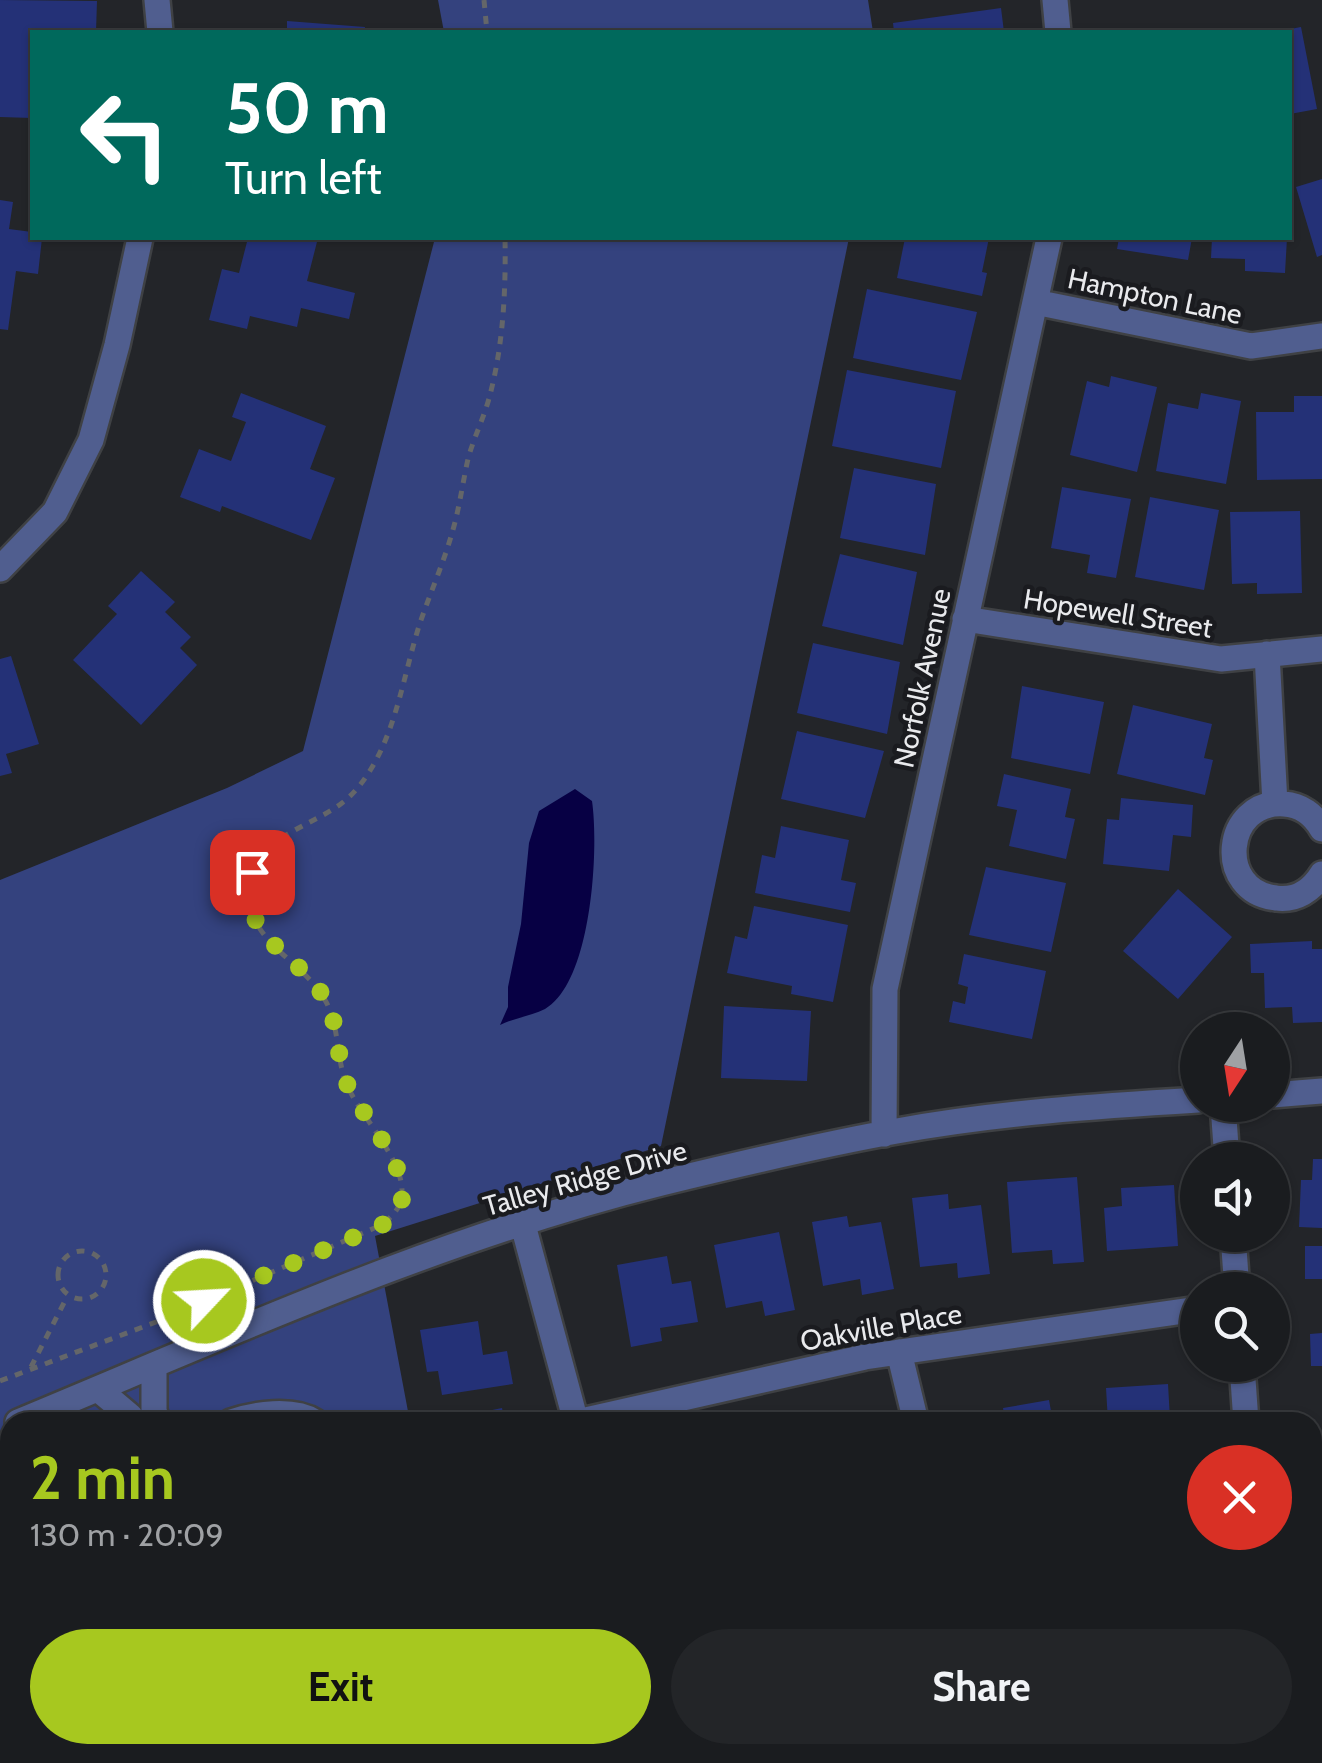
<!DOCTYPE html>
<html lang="en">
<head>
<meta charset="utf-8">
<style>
  body { margin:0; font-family:Cabin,sans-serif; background:#232528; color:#f1f3f6; height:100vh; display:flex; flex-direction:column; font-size:38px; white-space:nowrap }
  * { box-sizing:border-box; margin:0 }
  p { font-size:32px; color:#9fa1a4 }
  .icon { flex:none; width:55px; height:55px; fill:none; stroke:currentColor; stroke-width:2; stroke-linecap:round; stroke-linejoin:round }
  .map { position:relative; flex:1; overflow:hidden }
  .details { position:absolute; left:0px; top:1412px; width:1322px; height:352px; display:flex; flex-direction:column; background:#1a1c1f; border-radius:30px 30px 0 0; box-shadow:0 2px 8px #0004,0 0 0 2px #383a3d }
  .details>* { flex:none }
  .guide { position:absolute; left:30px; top:30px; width:1262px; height:210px; border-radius:0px; box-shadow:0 2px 8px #0004,0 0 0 2px #383a3d; background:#00695c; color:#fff; overflow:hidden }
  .needle { width:65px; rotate:192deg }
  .tools { position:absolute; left:1180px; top:1012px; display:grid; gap:20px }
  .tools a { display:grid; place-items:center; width:110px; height:110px; border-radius:50%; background:#1a1c1f; box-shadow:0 2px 8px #0004,0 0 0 2px #383a3d; font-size:50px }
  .pin { position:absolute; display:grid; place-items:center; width:85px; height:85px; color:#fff; margin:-42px; border-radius:20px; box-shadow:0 5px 15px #0006 }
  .me { position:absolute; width:110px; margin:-55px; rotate:65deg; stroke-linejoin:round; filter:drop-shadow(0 0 8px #0008) }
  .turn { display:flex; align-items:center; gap:35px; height:210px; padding:0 30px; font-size:45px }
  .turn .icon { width:130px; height:130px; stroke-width:2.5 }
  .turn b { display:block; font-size:70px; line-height:85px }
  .round { display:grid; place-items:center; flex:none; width:105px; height:105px; border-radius:52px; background:#232528 }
  .head { display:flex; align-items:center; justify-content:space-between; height:170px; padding:0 30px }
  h1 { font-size:60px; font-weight:700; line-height:75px; color:#a7c81f }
  .button { display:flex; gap:20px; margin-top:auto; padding:20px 30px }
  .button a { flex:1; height:115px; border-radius:60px; background:#a7c81f; color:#111; font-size:40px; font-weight:700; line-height:115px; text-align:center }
  .button a+a { background:#232528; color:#f1f3f6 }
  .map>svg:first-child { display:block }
</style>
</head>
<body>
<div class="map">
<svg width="1322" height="1763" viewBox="0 0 1322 1763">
  <rect width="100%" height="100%" fill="#232529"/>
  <!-- green -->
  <path fill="#34427e" d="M438 0H868L873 32H444Z
    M435 238H849L661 1146 375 1236 410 1422H10V1755H473L475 1763H0V880L227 788 303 751Z"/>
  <!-- water -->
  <path fill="#070044" d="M575 789 592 801C599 849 592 982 545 1009 531 1016 514 1018 500 1025L508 1007V987L521 924 529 843 539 811Z"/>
  <!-- building -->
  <path fill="#243177" d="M0 0 97 1 96 32H32V118L0 117Z
    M1001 8 1004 32H894L893 23Z
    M287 21 365 27 364 32H287Z
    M1301 27 1317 109 1290 114V32L1280 31Z
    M1322 179V255L1317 257 1296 187Z
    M0 200 13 202 9 229 32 232V238H42L38 274 16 271 8 330 0 329Z
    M248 238H318L307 281 355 293 349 319 301 308 297 327 250 316 247 329 209 320 222 269 239 273Z
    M905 238H989L982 272 987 273 982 296 897 278Z
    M1119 238H1192L1188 260 1117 249Z
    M1212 238H1287L1285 273 1245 271V259L1211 258Z
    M867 289 977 312 961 380 853 358Z
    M847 370 956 391 941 468 832 446Z
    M1111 376 1157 387 1137 472 1070 455 1087 381 1109 387Z
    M241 393 326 426 310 469 335 478 311 540 222 506 220 512 180 497 199 449 231 461 246 422 232 417Z
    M1201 393 1241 401 1226 484 1156 471 1168 403 1198 409Z
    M1294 396H1322V479L1257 480 1256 412H1294Z
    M854 468 936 484 925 555 840 538Z
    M1062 487 1131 499 1116 578 1087 573 1090 555 1051 548Z
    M1150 497 1219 510 1204 590 1135 577Z
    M1300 511 1302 593 1257 594V583L1232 584 1230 512Z
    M840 554 917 572 903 645 822 626Z
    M141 571 175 602 165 612 191 637 180 648 197 665 141 725 73 660 117 614 108 606Z
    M813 643 900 662 887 734 797 713Z
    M11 656 39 744 6 754 12 773 0 776V659Z
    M1022 686 1104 702 1090 774 1011 758Z
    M1133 705 1212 724 1204 758 1213 760 1205 795 1117 774Z
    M797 731 884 751 865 818 781 799Z
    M1004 774 1071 789 1065 817 1075 819 1066 859 1009 846 1017 810 997 806Z
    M1121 798 1193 805 1191 837 1173 835 1169 871 1103 864 1107 819 1119 820Z
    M781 826 849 840 841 880 856 883 850 912 755 893 762 855 775 858Z
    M986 867 1066 883 1051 952 969 935Z
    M1178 889 1232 937 1178 999 1123 951Z
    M754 906 848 925 833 1002 791 994 792 986 727 973 735 936 747 939Z
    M1312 941V949H1322V1022L1293 1023 1292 1007 1265 1008 1264 973H1251L1250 944Z
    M964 954 1046 971 1032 1039 949 1022 953 1001 965 1004 968 987 958 984Z
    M724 1006 811 1011 807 1081 721 1078Z
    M1313 1159H1322V1228L1299 1227 1301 1180H1312Z
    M1077 1177 1084 1262 1053 1264 1052 1250 1012 1253 1007 1182Z
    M1174 1185 1178 1246 1107 1251 1104 1208 1122 1206 1121 1188Z
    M948 1194 949 1209 981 1205 990 1274 958 1278 957 1263 920 1267 912 1198Z
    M847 1216 849 1227 881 1222 894 1289 862 1295 860 1279 823 1286 812 1222Z
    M779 1232 795 1310 765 1316 762 1301 726 1308 714 1245Z
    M1305 1246H1322V1279H1305Z
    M667 1256 672 1284 691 1281 698 1322 660 1328 662 1341 631 1347 617 1265Z
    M478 1321 483 1355 507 1351 513 1384 442 1395 438 1371 427 1372 420 1330Z
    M1322 1333V1366H1311L1310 1334Z
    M1168 1384 1170 1419 1191 1418 1192 1422H1108L1106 1388Z
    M1049 1400 1053 1422H1005L1003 1408Z
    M502 1408 505 1422H438V1421Z
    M1312 1742 1320 1749 1306 1763H1246L1237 1755H1312Z
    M729 1755H802V1757L771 1763H731Z
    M1108 1755H1178L1186 1763H1116Z"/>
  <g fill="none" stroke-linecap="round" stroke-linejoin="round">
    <!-- minor casing -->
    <g stroke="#3f4144" stroke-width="30">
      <path id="minor" d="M157 0 160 32
        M1055 0 1058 32
        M1035 302 1251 346 1322 336
        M0 569 55 512 91 440 117 345 140 238
        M965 619 1221 659 1322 649
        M1267 654 1275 804
        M1322 829C1314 815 1301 805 1284 804 1223 800 1215 892 1276 898 1296 901 1312 890 1322 874
        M1272 1095 1322 1091
        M1223 1105 1227 1160
        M884 1134 885 989 1049 238
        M523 1225 576 1422
        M1233 1235 1237 1290
        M899 1352 916 1422
        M154 1365V1411L158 1422
        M1242 1365 1246 1422
        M98 1389 130 1416 133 1422
        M18 1422C228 1335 439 1238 661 1183 739 1164 818 1145 897 1131 996 1113 1097 1106 1198 1100
        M231 1422C254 1414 293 1408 315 1422
        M577 1422 865 1357 1198 1309
        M1312 1618 1322 1634
        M663 1755 665 1763
        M996 1755 1001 1763"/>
    </g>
    <!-- path -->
    <path stroke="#646669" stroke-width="5" stroke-dasharray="8 8" stroke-linecap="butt" d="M484 0 487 32
      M58 1275a24 24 0 1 1 48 0a24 24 0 1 1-48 0Z
      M31 1367 67 1297
      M0 1381 156 1322 370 1230C448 1196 361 1126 345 1080 336 1054 339 1024 325 1000 304 961 248 943 249 892 250 838 308 829 342 803 354 794 363 782 371 769 397 726 404 674 419 626 430 593 445 560 454 526 460 504 463 481 468 459 473 440 482 422 488 402 503 350 506 292 505 238
      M0 1536 10 1513
      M0 1579 10 1619
      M46 1755 51 1763"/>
    <!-- minor -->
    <use href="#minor" stroke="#505e8f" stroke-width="25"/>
  </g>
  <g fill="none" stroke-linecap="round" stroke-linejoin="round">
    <!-- route -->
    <path stroke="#a7c81f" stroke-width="18" stroke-dasharray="0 32.4" d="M204 1301 380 1226C441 1194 360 1119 346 1081 336 1054 339 1024 325 999 297 950 237 941 252 872"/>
  </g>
  <g text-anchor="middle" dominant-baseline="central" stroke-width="9" stroke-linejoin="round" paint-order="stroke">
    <!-- street labels -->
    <g font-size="28" fill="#e9eaed" stroke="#1a1b1f">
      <text transform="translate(1155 296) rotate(12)">Hampton Lane</text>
      <text transform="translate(1118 613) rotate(9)">Hopewell Street</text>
      <text transform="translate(922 678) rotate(-78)">Norfolk Avenue</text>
      <text transform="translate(585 1178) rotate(-16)">Talley Ridge Drive</text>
      <text transform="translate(881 1327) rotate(-10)">Oakville Place</text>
    </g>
  </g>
</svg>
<div class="tools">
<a><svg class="needle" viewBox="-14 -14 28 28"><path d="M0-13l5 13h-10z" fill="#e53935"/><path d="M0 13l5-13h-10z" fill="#9fa1a4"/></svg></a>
<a><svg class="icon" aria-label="sound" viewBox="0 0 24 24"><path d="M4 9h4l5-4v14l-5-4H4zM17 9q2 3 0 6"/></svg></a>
<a><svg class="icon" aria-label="search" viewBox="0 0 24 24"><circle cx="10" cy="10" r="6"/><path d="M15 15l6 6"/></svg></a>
</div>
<div class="pin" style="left:252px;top:872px;background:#d93025"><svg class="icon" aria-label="arrive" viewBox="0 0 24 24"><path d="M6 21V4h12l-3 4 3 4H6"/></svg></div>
<svg class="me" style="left:204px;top:1301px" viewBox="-20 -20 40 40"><circle r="17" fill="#a7c81f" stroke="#fff" stroke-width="3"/><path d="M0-11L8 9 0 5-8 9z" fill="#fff"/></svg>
<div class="guide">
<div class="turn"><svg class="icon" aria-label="left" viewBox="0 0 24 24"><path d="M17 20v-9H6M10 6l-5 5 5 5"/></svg><div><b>50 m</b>Turn left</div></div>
</div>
<section class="details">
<div class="head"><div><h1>2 min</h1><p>130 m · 20:09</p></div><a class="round" style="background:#d93025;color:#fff"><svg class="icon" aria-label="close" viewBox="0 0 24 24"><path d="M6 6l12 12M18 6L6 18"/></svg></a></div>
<div class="button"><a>Exit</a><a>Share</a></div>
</section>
</div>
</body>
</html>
